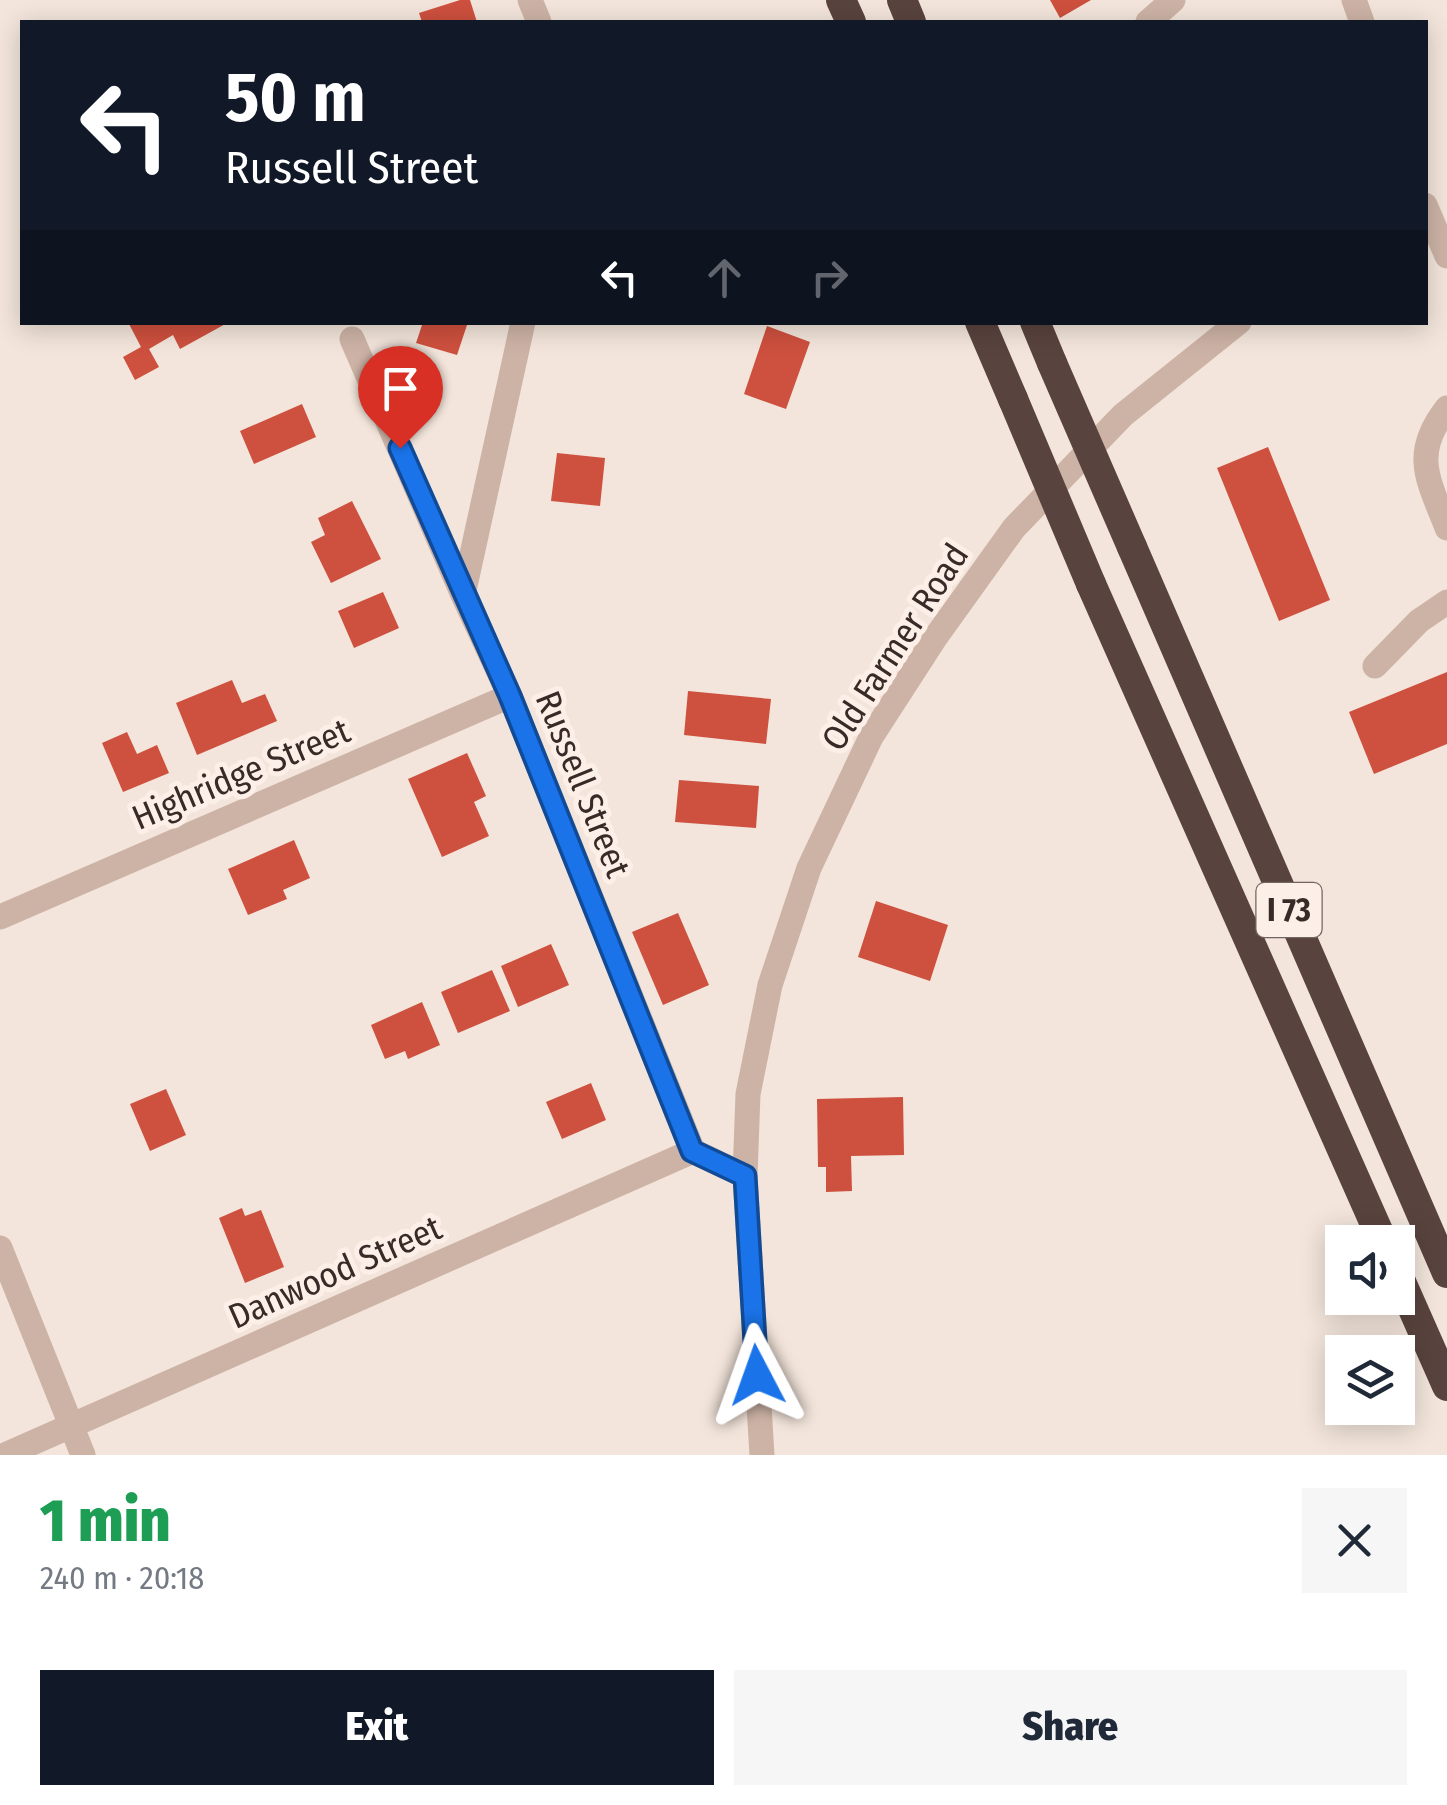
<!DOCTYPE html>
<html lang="en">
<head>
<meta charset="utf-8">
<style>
  body { margin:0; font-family:"Fira Sans Condensed",sans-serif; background:#f6f6f7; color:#1f2937; height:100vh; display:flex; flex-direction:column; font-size:38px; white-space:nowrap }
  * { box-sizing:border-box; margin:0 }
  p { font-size:32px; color:#747a83 }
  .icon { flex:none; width:55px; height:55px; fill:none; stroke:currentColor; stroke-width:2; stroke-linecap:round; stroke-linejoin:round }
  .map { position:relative; height:1455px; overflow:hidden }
  .details { display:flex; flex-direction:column; background:#fff; flex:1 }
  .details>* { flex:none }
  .banner { position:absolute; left:20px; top:20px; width:1408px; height:305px; border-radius:0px; box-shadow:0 5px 25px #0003; background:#111827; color:#fff; overflow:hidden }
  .buttons { position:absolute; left:1325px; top:1225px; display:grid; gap:20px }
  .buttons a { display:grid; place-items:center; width:90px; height:90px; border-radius:0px; background:#fff; box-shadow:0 5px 25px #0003; font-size:50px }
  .pin { position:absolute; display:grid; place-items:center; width:85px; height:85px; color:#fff; margin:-102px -42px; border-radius:50% 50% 50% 0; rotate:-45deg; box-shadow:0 0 10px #0007 }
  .pin .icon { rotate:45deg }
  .me { position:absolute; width:110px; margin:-55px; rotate:356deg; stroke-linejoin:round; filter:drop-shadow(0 0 8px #0008) }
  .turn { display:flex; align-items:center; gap:35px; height:210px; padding:0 40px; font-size:45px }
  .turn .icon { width:130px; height:130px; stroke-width:2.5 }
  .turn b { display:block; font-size:70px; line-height:85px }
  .lanes { display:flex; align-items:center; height:95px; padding:0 40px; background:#0003; justify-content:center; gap:50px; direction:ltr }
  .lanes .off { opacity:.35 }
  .round { display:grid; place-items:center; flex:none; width:105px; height:105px; border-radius:0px; background:#f6f6f7 }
  .overview { display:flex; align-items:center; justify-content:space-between; height:170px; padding:0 40px }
  h1 { font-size:60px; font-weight:800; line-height:75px; color:#1e9e55 }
  .button { display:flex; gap:20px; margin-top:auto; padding:20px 40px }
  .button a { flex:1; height:115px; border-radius:0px; background:#111827; color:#fff; font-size:40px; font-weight:800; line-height:115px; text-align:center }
  .button a+a { background:#f6f6f7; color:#1f2937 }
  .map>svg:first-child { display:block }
</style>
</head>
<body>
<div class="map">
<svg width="1447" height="1455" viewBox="0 0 1447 1455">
  <rect width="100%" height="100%" fill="#f3e5db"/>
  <!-- building -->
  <path fill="#ce503e" d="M460 0H470L477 22H422L419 13Z
    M1050 0H1091L1060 18Z
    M132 322H229L180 349 173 335 149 349 159 367 135 380 123 357 141 347 129 324Z
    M423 322H468L457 355 416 343Z
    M767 326 810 342 786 409 744 394Z
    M302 404 316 437 254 464 240 431Z
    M1268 447 1330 600 1279 621 1217 468Z
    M557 453 605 458 600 506 551 501Z
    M352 501 381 559 331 583 311 542 325 535 318 518Z
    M383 592 399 628 354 648 338 611Z
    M1447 672V744L1374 774 1349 712Z
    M232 680 242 703 265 694 277 721 197 755 176 703Z
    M688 691 771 699 766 744 684 735Z
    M127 732 137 754 157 745 169 773 123 792 102 743Z
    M467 753 486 796 474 802 489 836 442 857 408 779Z
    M679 780 759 786 756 828 675 822Z
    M294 840 310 878 283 890 287 899 248 915 228 869Z
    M876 901 948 925 930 981 858 957Z
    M678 913 709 985 663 1005 632 932Z
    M551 944 569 985 518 1007 501 966Z
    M492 970 510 1011 458 1033 441 992Z
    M422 1002 440 1045 408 1059 405 1051 385 1059 371 1025Z
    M591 1083 606 1120 562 1139 546 1102Z
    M166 1089 186 1135 150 1151 130 1104Z
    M903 1097 904 1155 851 1156 852 1191 826 1192V1167H818L817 1099Z
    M242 1208 245 1216 261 1210 284 1267 245 1283 219 1218Z"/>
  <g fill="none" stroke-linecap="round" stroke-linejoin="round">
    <!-- minor -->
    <path stroke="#cdb3a6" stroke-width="25" d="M530 0 539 22
      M1354 0 1362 22
      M1148 22 1173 0
      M1425 205 1447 256
      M352 339 463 595 510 696 693 1151 745 1176
      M1447 408C1411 454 1428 479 1447 528
      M463 595 523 322
      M1375 666 1419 621 1447 602
      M0 917 510 696
      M0 1248 83 1455
      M5 1455 693 1151
      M762 1455 745 1176 748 1094 770 985 809 868 871 737 935 638 1014 528 1123 415 1239 322"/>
    <!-- highway -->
    <path stroke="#59433e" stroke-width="30" d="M841 0 851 22
      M902 0 911 22
      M980 322 1013 399
      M1035 322 1052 363
      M1132 547 1447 1273
      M1091 584 1383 1242
      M1398 1275 1447 1386"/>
    <!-- highway-bridge -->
    <path stroke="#59433e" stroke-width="30" d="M1052 363 1132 547
      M1013 399 1091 584"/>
  </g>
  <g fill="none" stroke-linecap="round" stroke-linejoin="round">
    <!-- route casing -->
    <g stroke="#114b97" stroke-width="25">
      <path id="route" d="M400 448 510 696 692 1151 745 1176 757 1375"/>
    </g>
    <!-- route -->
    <use href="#route" stroke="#1a73e8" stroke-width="18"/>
  </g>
  <g text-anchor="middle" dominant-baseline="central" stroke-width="10" stroke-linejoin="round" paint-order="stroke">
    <!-- shield labels -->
    <rect fill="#fbefe7" stroke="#726561" stroke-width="2.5" x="1256.5" y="883" width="65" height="54" rx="8"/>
    <g font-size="32" font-weight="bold" fill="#382a27">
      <text x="1289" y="910">I 73</text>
    </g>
    <!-- street labels -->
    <g font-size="35" fill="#382a27" stroke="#fbefe7">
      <text transform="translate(895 647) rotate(-57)">Old Farmer Road</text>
      <text transform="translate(241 774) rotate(-23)">Highridge Street</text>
      <text transform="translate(583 784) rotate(68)">Russell Street</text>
      <text transform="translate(335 1272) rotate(-24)">Danwood Street</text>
    </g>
  </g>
</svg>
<div class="buttons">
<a><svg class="icon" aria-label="sound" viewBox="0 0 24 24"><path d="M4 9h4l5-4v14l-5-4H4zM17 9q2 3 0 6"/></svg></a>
<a><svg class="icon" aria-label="layers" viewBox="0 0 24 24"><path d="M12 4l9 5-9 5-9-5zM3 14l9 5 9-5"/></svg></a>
</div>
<div class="pin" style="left:400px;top:448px;background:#d93025"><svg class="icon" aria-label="arrive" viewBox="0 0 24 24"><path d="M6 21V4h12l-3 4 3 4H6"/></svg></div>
<svg class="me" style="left:757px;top:1375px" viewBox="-20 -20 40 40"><path d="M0-17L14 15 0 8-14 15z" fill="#1a73e8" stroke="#fff" stroke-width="4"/></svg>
<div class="banner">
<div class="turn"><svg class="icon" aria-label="left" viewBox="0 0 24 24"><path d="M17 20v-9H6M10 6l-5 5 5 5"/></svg><div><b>50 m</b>Russell Street</div></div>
<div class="lanes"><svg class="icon" aria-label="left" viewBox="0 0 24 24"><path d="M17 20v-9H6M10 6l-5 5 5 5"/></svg><svg class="icon off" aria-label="ahead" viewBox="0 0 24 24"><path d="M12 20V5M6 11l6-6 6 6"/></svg><svg class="icon off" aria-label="right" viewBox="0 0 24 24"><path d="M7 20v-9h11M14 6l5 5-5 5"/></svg></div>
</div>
</div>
<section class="details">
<div class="overview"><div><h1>1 min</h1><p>240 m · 20:18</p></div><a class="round"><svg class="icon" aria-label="close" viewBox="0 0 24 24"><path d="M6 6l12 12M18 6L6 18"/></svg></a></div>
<div class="button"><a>Exit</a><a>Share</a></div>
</section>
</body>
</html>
